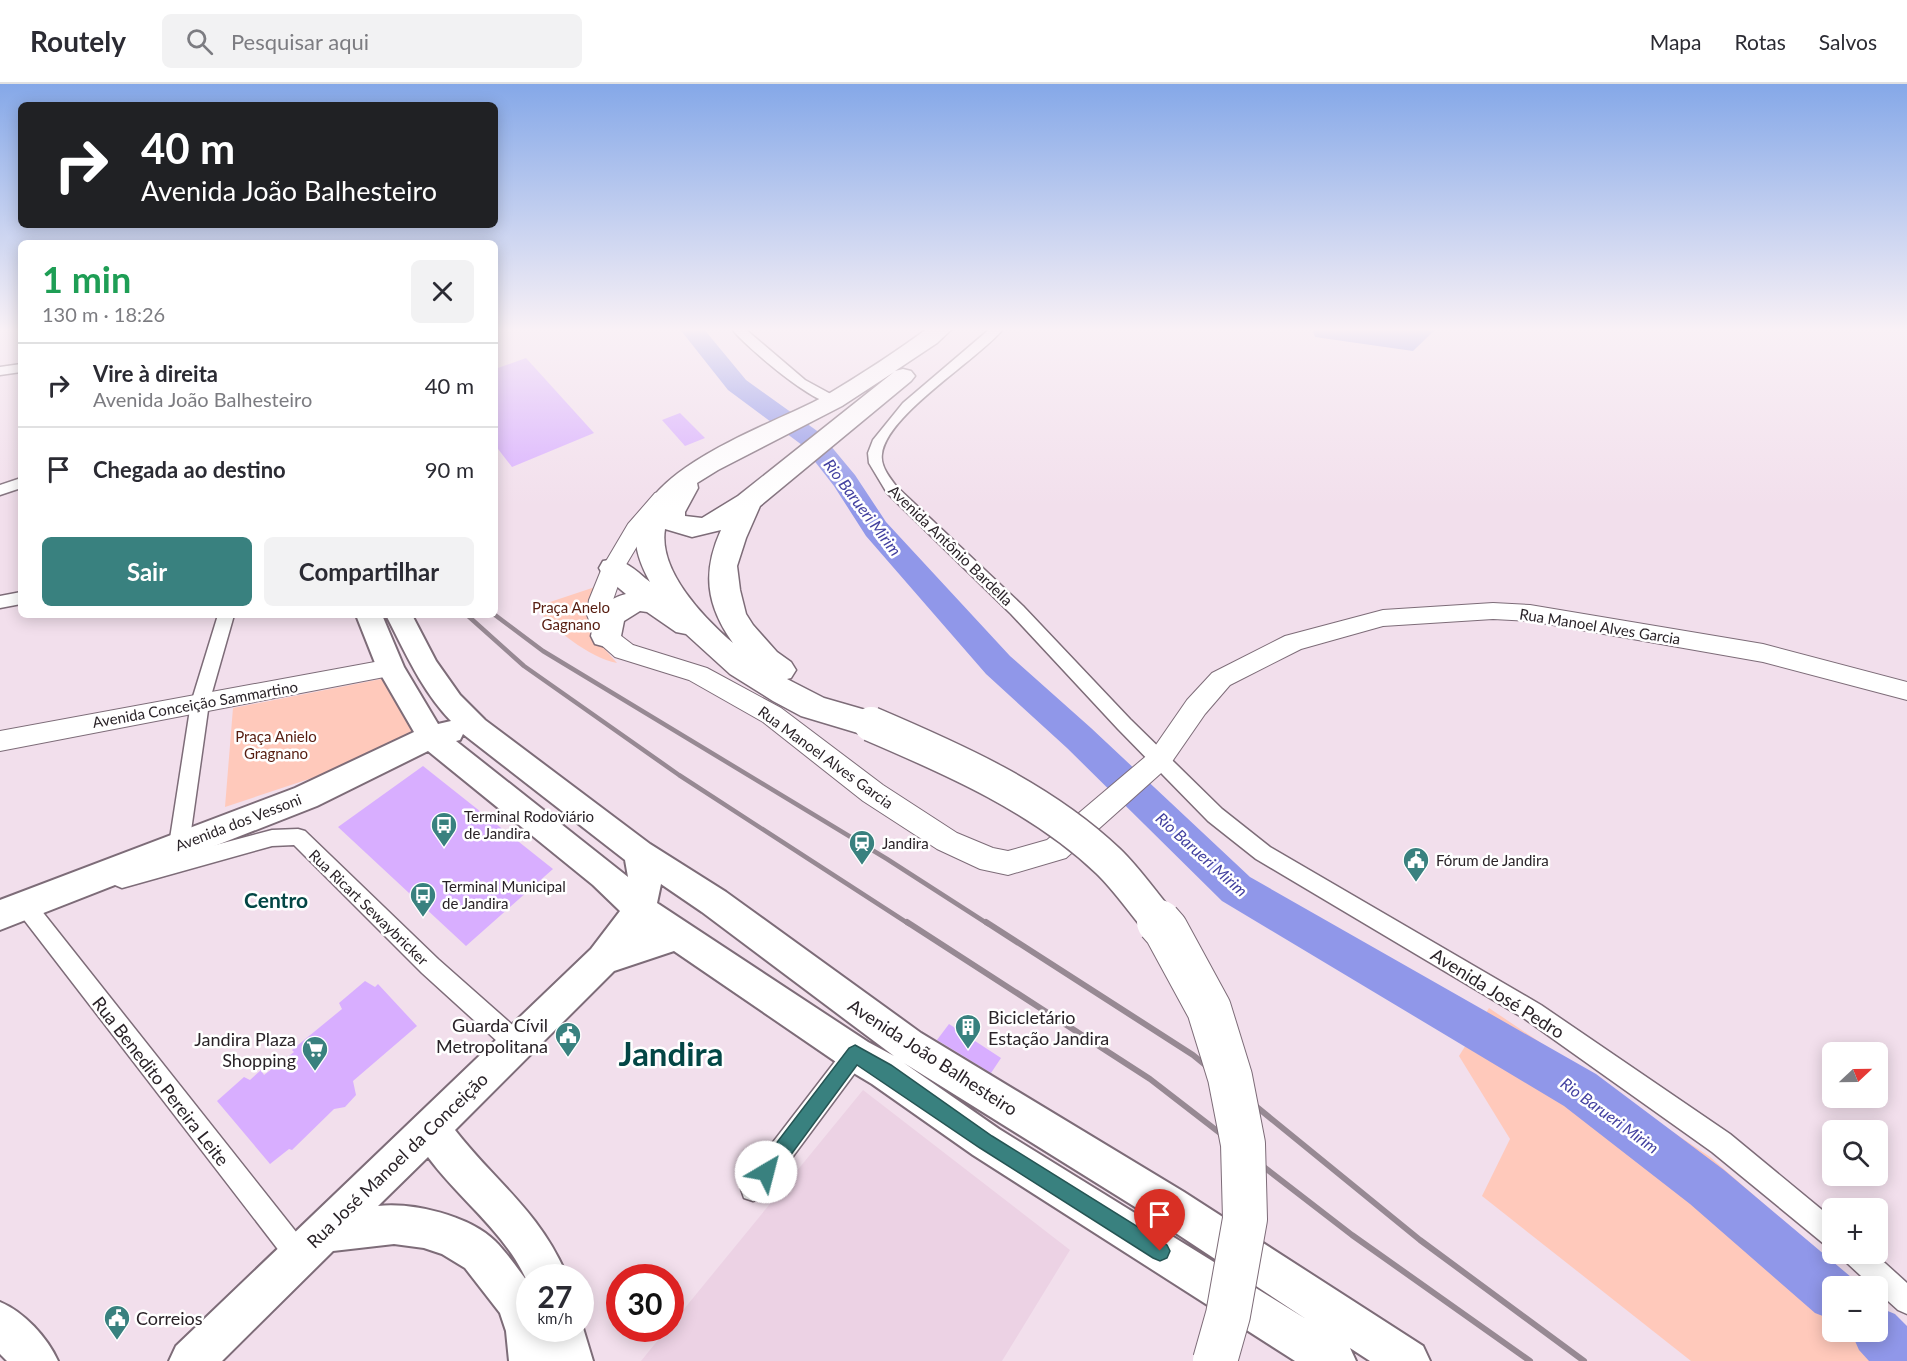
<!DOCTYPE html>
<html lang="pt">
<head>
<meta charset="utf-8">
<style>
  body { margin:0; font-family:Lato,sans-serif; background:#f2f2f3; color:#2b2b33; height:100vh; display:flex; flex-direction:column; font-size:22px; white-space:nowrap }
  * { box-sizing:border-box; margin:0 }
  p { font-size:20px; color:#7c7c81 }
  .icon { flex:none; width:33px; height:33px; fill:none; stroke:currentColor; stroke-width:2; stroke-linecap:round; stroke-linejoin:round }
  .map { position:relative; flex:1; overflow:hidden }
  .panel { position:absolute; left:18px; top:156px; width:480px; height:378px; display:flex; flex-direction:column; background:#fff; border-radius:9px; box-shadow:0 3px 15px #0003 }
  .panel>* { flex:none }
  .banner { position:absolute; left:18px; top:18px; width:480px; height:126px; border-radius:9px; box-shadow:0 3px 15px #0003; background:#202124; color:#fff; overflow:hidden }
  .needle { width:39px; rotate:68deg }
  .controls { position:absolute; left:1822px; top:958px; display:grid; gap:12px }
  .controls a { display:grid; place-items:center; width:66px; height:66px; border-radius:9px; background:#fff; box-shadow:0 3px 15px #0003; font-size:30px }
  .speed { position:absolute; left:516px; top:1180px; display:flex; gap:12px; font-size:30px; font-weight:700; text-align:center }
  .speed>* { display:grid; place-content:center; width:78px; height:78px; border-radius:50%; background:#fff; box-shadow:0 3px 15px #0003; line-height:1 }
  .speed small { font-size:15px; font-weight:400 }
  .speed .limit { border:9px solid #d22; background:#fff; color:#111 }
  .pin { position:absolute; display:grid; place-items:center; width:51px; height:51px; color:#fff; margin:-62px -26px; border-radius:50% 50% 50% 0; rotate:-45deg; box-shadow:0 0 6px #0007 }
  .pin .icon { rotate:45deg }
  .me { position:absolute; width:66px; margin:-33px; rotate:37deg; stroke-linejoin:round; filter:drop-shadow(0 0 4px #0008) }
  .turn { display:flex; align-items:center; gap:21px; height:126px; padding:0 24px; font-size:27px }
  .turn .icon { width:78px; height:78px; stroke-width:2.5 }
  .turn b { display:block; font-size:42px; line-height:51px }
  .round { display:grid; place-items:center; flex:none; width:63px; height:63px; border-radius:9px; background:#f2f2f3 }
  .head { display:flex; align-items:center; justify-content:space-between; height:102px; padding:0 24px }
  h1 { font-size:36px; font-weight:700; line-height:45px; color:#1e9e55 }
  .button { display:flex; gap:12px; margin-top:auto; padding:12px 24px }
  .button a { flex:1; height:69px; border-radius:9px; background:#39817f; color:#fff; font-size:24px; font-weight:700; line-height:69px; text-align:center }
  .button a+a { background:#f2f2f3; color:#2b2b33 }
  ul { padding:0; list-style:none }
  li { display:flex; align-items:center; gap:18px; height:84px; padding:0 24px; border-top:2px solid #e1e1e2 }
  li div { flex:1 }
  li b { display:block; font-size:22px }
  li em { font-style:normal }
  header { display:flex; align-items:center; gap:36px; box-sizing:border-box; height:84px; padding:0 30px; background:#fff; border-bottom:2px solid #e1e1e2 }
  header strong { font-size:28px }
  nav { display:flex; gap:33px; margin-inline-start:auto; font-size:21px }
  .search { width:420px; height:54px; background:#f2f2f3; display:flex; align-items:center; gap:15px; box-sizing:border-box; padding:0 21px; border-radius:9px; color:#7c7c81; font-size:22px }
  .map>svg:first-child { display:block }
</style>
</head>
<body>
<header>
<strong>Routely</strong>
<div class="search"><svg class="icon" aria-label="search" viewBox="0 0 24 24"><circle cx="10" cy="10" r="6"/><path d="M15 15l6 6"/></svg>Pesquisar aqui</div>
<nav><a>Mapa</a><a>Rotas</a><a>Salvos</a></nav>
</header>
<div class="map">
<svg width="1907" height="1277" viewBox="0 0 1907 1277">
  <rect width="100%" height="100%" fill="#f2dfec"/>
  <!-- built -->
  <path fill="#ecd2e4" d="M863 1006 1070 1166 1002 1277H641L667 1245H670L671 1241Z"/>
  <!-- green -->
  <path fill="#ffc9bb" d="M595 503 594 553 617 579C589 574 553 544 535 523Z
    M386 594 400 616 412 648 315 693 225 723 233 624Z
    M1489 924 1710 1073 1859 1203H1833V1248H1878V1220L1907 1245V1277H1691L1482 1112 1510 1055 1459 972Z"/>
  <!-- water -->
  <path fill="#9097e9" d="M1312 244H1437L1413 267 1315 253Z"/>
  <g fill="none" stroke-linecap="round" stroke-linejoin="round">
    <!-- river -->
    <path fill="#9097e9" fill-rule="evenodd" d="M679 244H703L746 296 820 349 855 391 886 438 1010 572 1091 644 1250 793 1596 990 1724 1086 1851 1193 1855 1203H1833V1236L1815 1229 1690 1120 1564 1022 1222 817 1067 664 986 590 866 452 834 402 802 361 728 306Z
      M1878 1223 1895 1230 1907 1242V1277H1869L1859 1266 1851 1248H1878Z"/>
  </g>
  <!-- building -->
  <path fill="#d8aeff" d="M526 274 594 349 512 383 495 361V285Z
    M680 329 705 354 685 362 662 336Z
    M423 682 553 785 466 862 338 743Z
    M365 897 375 903 378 900 417 942 353 997 356 1011 345 1023 334 1025 292 1066 289 1065 270 1080 217 1017 244 993 250 996 261 986 264 991 294 968 292 966 342 925 339 919Z
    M949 940 1001 974 991 989 937 956Z"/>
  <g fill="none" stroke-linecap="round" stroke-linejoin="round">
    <!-- street casing -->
    <g stroke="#7d6c78" stroke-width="3">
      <path id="street" d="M731 244H744L805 296 838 314 840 317 838 320C818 325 744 261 731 244Z
        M991 244H1004C978 276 887 330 882 370 880 382 890 394 897 403L1023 522 1130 635 1222 725 1270 763 1541 921 1730 1050 1833 1135V1164L1824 1160 1712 1068 1525 935 1256 775 1208 737 1118 645 1011 530 887 409 869 379 868 369 873 356 903 319Z
        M21 280V288L0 291V283Z
        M21 394V404L0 411V401Z
        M21 508V520L0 524V512Z
        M218 531H234L209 619 189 761 186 767 179 769 172 767 169 761 191 619Z
        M298 745 305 747 438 875 525 952 528 960 525 968 517 971 509 968 422 889 294 761 272 762 122 804 115 801 112 795 115 789 122 786 272 746Z
        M35 810 42 813 45 819 41 826 308 1163 312 1172 308 1181 299 1185 290 1181 18 828 15 822 18 816Z
        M855 959 863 962 866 970 863 978 762 1114 753 1117 744 1114 741 1105 744 1096 847 962Z
        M1843 1170H1875L1907 1199V1230L1898 1226 1878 1208V1203H1873L1847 1179Z"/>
    </g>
    <!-- secondary casing -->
    <g stroke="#7d6c78" stroke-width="2">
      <path id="secondary" d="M662 407 669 409 672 414 645 449 624 484 613 516 611 531 616 548 633 561 707 584 781 624 883 701 957 749 993 764 1008 767 1047 756 1151 668 1187 616 1212 589 1285 552 1383 526 1493 519 1530 521 1763 560 1907 598V616L1763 578 1530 537 1493 535 1383 542 1301 565 1230 601 1205 630 1169 682 1066 774 1008 791 980 785 937 765 863 717 763 638 689 596 615 573 598 558 587 531 589 516 602 484 628 440 655 409Z
        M391 575 400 578 403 584 400 590 0 667V647Z"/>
    </g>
    <!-- primary casing -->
    <g stroke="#7d6c78" stroke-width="4">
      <path id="primary" d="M356 531H382L404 583 438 640 451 637C422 607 405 568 386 531H412L436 577 460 611 485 636 650 760 726 808 921 949 1184 1108 1423 1262 1430 1277H1370L1350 1264 1356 1277H1295L973 1071 872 1000 842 982 674 867 614 887 455 1046C497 1100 539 1126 568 1194H530V1245H580V1234L593 1277H509L506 1247 500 1229 465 1184 442 1170 424 1164 394 1160 333 1167 222 1277H169L176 1262 591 865 620 827 593 801 428 667 317 722 0 846V816L295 704 414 648 377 584ZM463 650 625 776 628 793 456 657 460 656ZM661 800 702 828 894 972 868 958 657 819ZM904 979 1156 1136 1306 1235 999 1045ZM428 1073C459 1115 505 1148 527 1197 517 1184 507 1169 495 1157 470 1132 413 1118 378 1122Z
        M0 1218C24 1228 47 1253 58 1277H7L0 1270Z"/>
    </g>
    <!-- highway casing -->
    <g stroke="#7d6c78" stroke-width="3">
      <path id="highway" d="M928 244H953L937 259 895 287 903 285 911 287 915 292 911 297 760 422 746 454 737 482 740 506 746 530 753 541 777 568 791 578 796 586 791 594 787 595 824 614 883 631 888 640 883 649 871 653 801 632 773 617 730 590 686 550 676 548 647 528 640 527 624 537 621 552 617 560 606 563 595 560 591 552C596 528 601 517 626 510L603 491 599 484 603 477C623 472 635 486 650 498 643 485 636 470 636 455 636 384 773 341 825 312 860 291 896 268 928 244ZM894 288 738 412 702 434 685 432V428L698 404 697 399 718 386 842 322ZM665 445 692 453 721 446C702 488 706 521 733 559 704 534 658 487 665 445Z"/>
    </g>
    <!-- street -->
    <use href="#street" fill="#fff" fill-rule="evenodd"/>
    <!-- secondary -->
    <use href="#secondary" fill="#fff" fill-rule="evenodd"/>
    <!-- primary -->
    <use href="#primary" fill="#fff" fill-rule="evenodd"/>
    <!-- highway -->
    <use href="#highway" fill="#fff" fill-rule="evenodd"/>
    <!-- rail-far1 -->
    <path stroke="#978993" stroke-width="4.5" d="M467 531 524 582 679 691 909 840
      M495 531 543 567 887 775 988 840"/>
    <!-- rail -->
    <path stroke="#978993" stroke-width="6" d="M907 838 1150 995 1352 1151 1530 1277
      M986 838 1193 971 1420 1156 1584 1277"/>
    <!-- highway-bridge-far1 casing -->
    <g stroke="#7d6c78" stroke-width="37" stroke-linecap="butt">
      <path id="highway-bridge-far1" d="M871 640C953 675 1042 714 1108 777 1127 795 1143 819 1161 840"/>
    </g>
    <!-- highway-bridge casing -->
    <g stroke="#7d6c78" stroke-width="46" stroke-linecap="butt">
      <path id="highway-bridge" d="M1159 838 1166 846 1209 925 1230 993 1243 1060 1245 1135 1228 1231 1215 1277"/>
    </g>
    <!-- highway-bridge-far1 -->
    <use href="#highway-bridge-far1" stroke="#fff" stroke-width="34"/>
    <!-- highway-bridge -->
    <use href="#highway-bridge" stroke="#fff" stroke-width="44"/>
  </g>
  <!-- sky -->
  <linearGradient id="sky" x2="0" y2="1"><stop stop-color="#85a8e8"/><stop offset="0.58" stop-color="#f9f1f6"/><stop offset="1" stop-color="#f9f1f6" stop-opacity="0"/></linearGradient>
  <rect width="1907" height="423" fill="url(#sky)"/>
  <!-- route -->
  <path fill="#39817f" stroke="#255453" stroke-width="1.5" d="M855 961 891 981 992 1052 1167 1161 1170 1167 1167 1174 1160 1177 1153 1174 980 1064 857 981 773 1095 766 1097 759 1095 757 1088 759 1082 849 964Z"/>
  <!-- icons -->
  <defs>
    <g id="bus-pin" transform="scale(1.35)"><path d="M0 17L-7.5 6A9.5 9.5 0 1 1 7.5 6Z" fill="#39817f" stroke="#fff"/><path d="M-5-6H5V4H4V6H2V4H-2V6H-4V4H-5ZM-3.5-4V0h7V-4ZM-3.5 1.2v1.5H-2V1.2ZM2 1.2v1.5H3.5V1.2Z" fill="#fff"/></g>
    <g id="station-pin" transform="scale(1.35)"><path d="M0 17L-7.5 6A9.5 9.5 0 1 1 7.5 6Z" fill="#39817f" stroke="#fff"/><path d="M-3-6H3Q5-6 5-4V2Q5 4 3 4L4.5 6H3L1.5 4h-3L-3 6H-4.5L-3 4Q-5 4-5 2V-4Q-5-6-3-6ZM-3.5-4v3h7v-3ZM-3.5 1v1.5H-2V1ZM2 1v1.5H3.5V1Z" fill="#fff"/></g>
    <g id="civic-pin" transform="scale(1.35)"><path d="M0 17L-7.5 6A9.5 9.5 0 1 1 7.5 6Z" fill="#39817f" stroke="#fff"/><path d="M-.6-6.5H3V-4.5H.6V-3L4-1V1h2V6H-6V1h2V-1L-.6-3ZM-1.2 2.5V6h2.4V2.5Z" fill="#fff"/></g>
    <g id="building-pin" transform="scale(1.35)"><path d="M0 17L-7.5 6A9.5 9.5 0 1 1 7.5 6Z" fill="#39817f" stroke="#fff"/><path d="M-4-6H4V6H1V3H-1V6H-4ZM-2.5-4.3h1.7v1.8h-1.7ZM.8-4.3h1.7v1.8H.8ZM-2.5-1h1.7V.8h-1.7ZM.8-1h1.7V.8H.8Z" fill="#fff"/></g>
    <g id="supermarket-pin" transform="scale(1.35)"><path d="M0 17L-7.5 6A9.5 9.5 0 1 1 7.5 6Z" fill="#39817f" stroke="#fff"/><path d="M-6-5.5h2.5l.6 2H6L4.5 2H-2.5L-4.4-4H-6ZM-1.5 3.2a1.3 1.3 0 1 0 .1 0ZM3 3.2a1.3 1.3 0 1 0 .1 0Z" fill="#fff"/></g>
  </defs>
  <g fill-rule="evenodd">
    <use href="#bus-pin" x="444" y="741"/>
    <use href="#station-pin" x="862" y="759"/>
    <use href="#civic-pin" x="1416" y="776"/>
    <use href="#bus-pin" x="423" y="811"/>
    <use href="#building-pin" x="968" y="943"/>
    <use href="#civic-pin" x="568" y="951"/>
    <use href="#supermarket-pin" x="315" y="965"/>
    <use href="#civic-pin" x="117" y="1234"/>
  </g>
  <g text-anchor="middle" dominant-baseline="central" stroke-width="5" stroke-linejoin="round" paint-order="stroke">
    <!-- street labels -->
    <g font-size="15" fill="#2a2328" stroke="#fff">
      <text transform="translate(951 461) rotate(44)">Avenida Antônio Bardella</text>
      <text transform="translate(1600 542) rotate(9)">Rua Manoel Alves Garcia</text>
      <text transform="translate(195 620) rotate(-10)">Avenida Conceição Sammartino</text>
      <text transform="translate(826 673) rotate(36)">Rua Manoel Alves Garcia</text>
      <text transform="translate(238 738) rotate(-21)">Avenida dos Vessoni</text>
      <text transform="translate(369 823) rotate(44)">Rua Ricart Sewaybricker</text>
    </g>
    <!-- park labels -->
    <g font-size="15" fill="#571d10" stroke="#fff">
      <text x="571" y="523">Praça Anelo<tspan x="571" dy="17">Gagnano</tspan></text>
      <text x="276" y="652">Praça Anielo<tspan x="276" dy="17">Gragnano</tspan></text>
    </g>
    <!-- poi labels -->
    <g font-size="15" fill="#2a2328" stroke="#fff" text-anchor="start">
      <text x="464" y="732">Terminal Rodoviário<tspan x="464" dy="17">de Jandira</tspan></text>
      <text x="882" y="759">Jandira</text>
      <text x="1436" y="776">Fórum de Jandira</text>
      <text x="442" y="802">Terminal Municipal<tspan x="442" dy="17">de Jandira</tspan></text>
    </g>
    <!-- water labels -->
    <g font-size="16" font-style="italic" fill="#4341a0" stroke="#fff">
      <text transform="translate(863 423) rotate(53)">Rio Barueri Mirim</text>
      <text transform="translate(1202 770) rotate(42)">Rio Barueri Mirim</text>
      <text transform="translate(1610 1031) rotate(36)">Rio Barueri Mirim</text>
    </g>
    <!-- near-street labels -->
    <g font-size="18" fill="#2a2328" stroke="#fff">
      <text transform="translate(1498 909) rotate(32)">Avenida José Pedro</text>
      <text transform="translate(933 973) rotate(33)">Avenida João Balhesteiro</text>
      <text transform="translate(161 997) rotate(52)">Rua Benedito Pereira Leite</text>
      <text transform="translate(397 1076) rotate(-44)">Rua José Manoel da Conceição</text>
    </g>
    <!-- near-poi labels -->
    <g font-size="18" fill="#2a2328" stroke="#fff" text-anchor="start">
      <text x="988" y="933">Bicicletário<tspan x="988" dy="21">Estação Jandira</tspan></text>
      <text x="548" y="941" text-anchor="end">Guarda Cívil<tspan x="548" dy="21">Metropolitana</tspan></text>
      <text x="296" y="955" text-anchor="end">Jandira Plaza<tspan x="296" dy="21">Shopping</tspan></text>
      <text x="136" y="1234">Correios</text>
    </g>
    <!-- district labels -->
    <g font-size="21" font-weight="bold" fill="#034645" stroke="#fff">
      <text x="276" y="815">Centro</text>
    </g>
    <!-- near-town labels -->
    <g font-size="33" font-weight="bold" fill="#034645" stroke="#fff">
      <text x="671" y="969">Jandira</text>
    </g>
  </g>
</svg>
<div class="controls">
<a><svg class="needle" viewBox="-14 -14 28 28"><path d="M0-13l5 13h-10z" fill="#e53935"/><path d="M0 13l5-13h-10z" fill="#7c7c81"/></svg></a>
<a><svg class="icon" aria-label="search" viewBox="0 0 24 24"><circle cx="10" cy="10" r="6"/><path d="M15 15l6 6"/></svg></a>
<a>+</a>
<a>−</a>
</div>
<div class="speed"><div>27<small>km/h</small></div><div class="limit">30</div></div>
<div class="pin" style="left:1160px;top:1167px;background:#d93025"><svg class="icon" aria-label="arrive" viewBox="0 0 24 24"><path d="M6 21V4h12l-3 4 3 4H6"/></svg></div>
<svg class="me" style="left:766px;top:1088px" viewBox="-20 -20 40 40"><circle r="19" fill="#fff"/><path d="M0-13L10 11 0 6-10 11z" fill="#39817f"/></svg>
<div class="banner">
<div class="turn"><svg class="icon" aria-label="right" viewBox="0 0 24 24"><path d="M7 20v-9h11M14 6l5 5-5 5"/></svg><div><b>40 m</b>Avenida João Balhesteiro</div></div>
</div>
<section class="panel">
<div class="head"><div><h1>1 min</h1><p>130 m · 18:26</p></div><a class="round"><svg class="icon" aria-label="close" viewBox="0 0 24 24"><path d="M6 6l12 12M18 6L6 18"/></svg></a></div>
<ul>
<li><svg class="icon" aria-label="right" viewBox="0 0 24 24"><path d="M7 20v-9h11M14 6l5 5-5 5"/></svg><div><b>Vire à direita</b><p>Avenida João Balhesteiro</p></div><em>40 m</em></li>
<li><svg class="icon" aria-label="arrive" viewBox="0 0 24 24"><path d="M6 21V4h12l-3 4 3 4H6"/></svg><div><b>Chegada ao destino</b></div><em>90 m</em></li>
</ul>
<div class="button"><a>Sair</a><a>Compartilhar</a></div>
</section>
</div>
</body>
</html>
